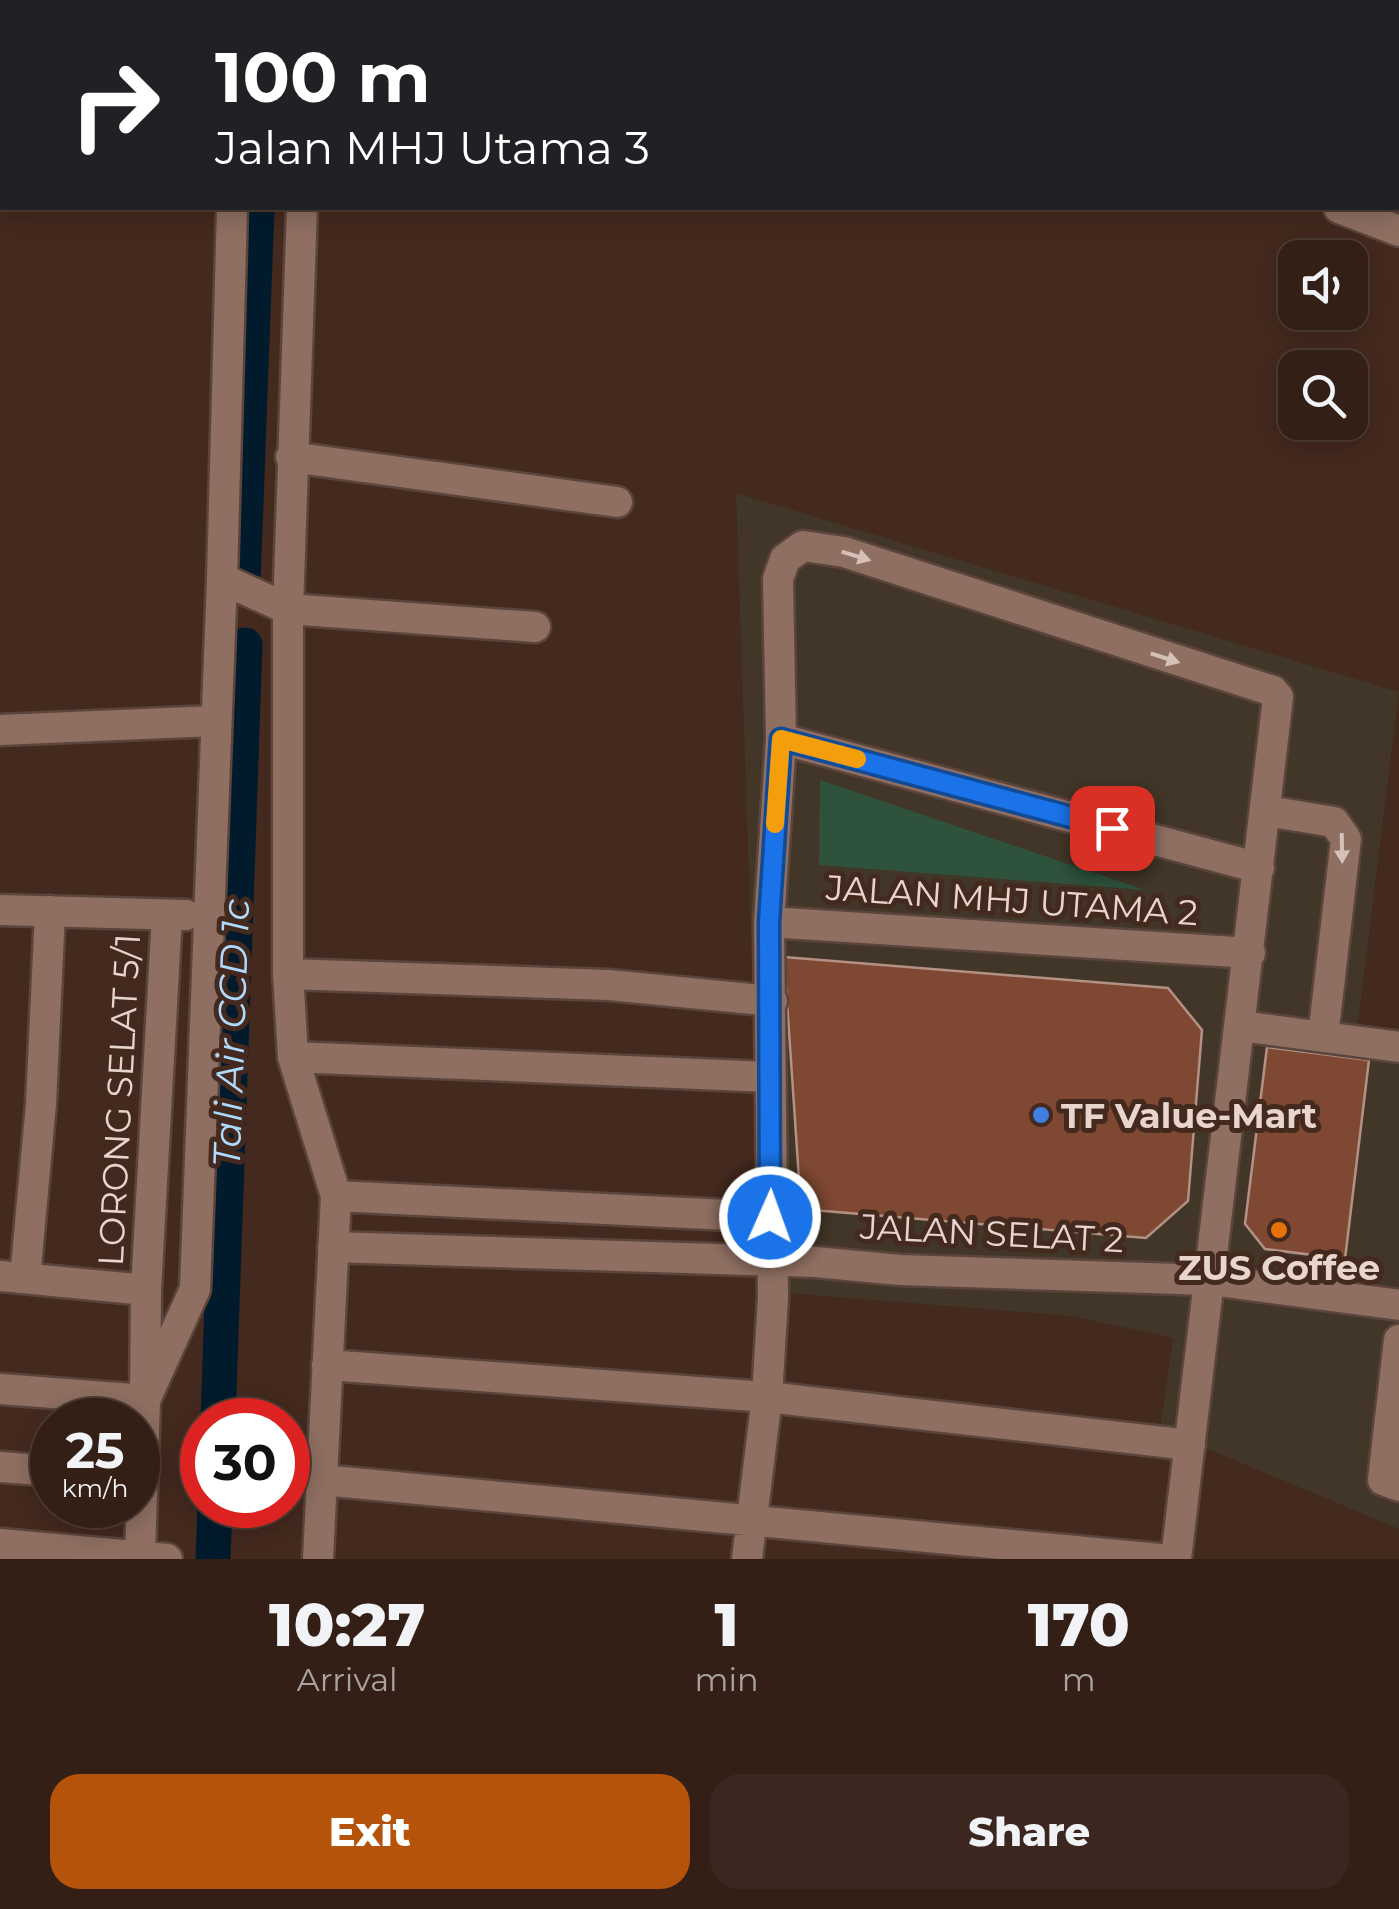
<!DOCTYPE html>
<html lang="en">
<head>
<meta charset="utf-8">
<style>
  body { margin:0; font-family:Montserrat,sans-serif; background:#3b271f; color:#f1f3f6; height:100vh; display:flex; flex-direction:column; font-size:38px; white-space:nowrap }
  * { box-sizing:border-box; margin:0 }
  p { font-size:32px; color:#a9a2a1 }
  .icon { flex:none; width:55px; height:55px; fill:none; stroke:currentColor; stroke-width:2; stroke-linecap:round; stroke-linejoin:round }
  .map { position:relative; height:1559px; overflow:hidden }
  .details { display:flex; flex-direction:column; background:#331f16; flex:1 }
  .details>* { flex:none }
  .guide { position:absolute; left:0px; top:0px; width:1400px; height:210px; box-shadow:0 5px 25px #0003,0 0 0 2px #4e3d35; background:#202124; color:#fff; overflow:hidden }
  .tools { position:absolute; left:1278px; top:240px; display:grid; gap:20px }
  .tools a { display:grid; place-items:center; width:90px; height:90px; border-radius:20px; background:#331f16; box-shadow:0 5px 25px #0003,0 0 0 2px #4e3d35; font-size:50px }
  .speed { position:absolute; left:30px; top:1398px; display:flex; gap:20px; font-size:50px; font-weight:700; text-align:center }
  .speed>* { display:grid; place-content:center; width:130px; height:130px; border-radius:50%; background:#331f16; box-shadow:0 5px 25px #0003,0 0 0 2px #4e3d35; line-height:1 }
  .speed small { font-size:25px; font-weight:400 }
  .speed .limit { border:15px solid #d22; background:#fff; color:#111 }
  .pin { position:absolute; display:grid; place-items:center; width:85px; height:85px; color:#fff; margin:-42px; border-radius:20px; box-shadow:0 5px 15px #0006 }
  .me { position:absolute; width:110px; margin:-55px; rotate:2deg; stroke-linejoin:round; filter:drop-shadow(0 0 8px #0008) }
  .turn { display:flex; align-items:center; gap:35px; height:210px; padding:0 50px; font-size:45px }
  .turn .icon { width:130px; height:130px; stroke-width:2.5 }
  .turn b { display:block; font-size:70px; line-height:85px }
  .eta { display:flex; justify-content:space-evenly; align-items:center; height:170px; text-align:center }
  .eta b { font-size:60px; font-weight:800; line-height:70px }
  .cta { display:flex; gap:20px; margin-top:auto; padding:20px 50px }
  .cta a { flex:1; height:115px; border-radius:30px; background:#b45309; color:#fff; font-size:40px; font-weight:800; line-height:115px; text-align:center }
  .cta a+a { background:#3b271f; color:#f1f3f6 }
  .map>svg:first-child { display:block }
</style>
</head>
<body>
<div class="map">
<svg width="1399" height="1559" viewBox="0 0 1399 1559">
  <rect width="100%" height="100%" fill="#44291e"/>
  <!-- commercial -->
  <path fill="#413627" d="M736 493 1399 692 1357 1030 1399 1036V1529L1160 1429 1173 1338 1072 1316 763 1291Z"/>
  <!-- green -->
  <path fill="#2e523c" d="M820 780 1145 890 819 865Z"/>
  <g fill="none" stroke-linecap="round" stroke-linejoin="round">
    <!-- canal -->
    <path stroke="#011b2d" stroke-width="35" d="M265 2V0
      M243 582 257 208
      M218 1420 245 645
      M213 1559 215 1505"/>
  </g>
  <!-- building -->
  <path fill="#7e4833" stroke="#b39184" stroke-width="2.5" d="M784 957 1168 988 1202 1030 1188 1201 1146 1238 801 1209Z
    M1267 1047 1369 1060 1345 1259 1265 1249 1245 1224Z"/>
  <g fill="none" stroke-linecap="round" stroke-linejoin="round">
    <!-- minor casing -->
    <g stroke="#5b443b" stroke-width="35">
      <path id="minor" d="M238 2V0
        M312 2V0
        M930 2 931 0
        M1067 2V0
        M1198 2V0
        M1331 2V0
        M302 208 288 609V974L293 1057 336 1196 318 1559
        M1339 208 1399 231
        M291 457 617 502
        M222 579 288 609 535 627
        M0 730 214 721
        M781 739 1259 868
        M1267 811 1334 822 1346 839 1323 1037
        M0 910 186 915
        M769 922 1250 953
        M288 974 609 985 772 1001
        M1240 1026 1399 1047
        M293 1057 770 1077
        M336 1196 771 1217
        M333 1247 815 1262 900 1270 1210 1280 1399 1305
        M0 1276 146 1290
        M25 1278 41 1104 50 911
        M1399 1340 1383 1480 1399 1486
        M327 1365 767 1397 1190 1445
        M0 1389 145 1400 146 1290 167 915
        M0 1467 52 1471
        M322 1480 1160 1559
        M0 1544 167 1559
        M140 1556 145 1400 195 1289 222 579 232 208
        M747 1559 767 1397 773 1297 769 922 781 739 778 579 785 559 803 546 844 552 1273 691 1278 697 1176 1559"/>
    </g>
    <!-- minor -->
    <use href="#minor" stroke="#8f6f62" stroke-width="30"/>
  </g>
  <!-- one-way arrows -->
  <defs><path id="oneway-solid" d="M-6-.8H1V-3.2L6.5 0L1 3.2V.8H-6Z" transform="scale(2.5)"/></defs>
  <g fill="#d5c1b8">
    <use href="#oneway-solid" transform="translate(856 556) rotate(17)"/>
    <use href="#oneway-solid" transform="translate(1165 658) rotate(18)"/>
    <use href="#oneway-solid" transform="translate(1342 848) rotate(89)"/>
  </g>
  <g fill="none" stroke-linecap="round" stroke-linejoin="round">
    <!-- route casing -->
    <g stroke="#114b97" stroke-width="25">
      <path id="route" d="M770 1217 769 922 781 739 1112 828"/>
    </g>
    <!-- route -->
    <use href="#route" stroke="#1a73e8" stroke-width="18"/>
    <!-- slow -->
    <path stroke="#f59e0b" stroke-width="18" d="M775 824 781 739 857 759"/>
  </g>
  <!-- markers -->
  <circle fill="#3f7fe0" stroke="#44291e" stroke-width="4" cx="1041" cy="1115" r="10"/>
  <circle fill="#e8710a" stroke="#44291e" stroke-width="4" cx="1279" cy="1230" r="10"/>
  <g text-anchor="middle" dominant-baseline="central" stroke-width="10" stroke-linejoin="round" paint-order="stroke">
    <!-- street labels -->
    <g font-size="35" fill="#e7d5ce" stroke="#44291e">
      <text transform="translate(1012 900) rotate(4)">JALAN MHJ UTAMA 2</text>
      <text transform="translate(119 1100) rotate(-87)">LORONG SELAT 5/1</text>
      <text transform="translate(992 1233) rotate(3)">JALAN SELAT 2</text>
    </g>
    <!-- poi labels -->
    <g font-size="35" font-weight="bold" fill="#e7d5ce" stroke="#44291e" text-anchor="start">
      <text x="1061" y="1115">TF Value-Mart</text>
      <text x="1279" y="1267" text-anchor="middle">ZUS Coffee</text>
    </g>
    <!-- water labels -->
    <g font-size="38" font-style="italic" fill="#aedbfd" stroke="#44291e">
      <text transform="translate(231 1033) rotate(-88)">Tali Air CCD 1c</text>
    </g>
  </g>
</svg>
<div class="tools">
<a><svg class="icon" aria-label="sound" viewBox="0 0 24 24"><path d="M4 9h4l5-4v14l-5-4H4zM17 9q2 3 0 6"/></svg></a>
<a><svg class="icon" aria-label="search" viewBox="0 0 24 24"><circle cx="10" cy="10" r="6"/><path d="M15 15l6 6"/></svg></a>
</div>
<div class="speed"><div>25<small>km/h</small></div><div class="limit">30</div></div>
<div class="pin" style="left:1112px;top:828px;background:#d93025"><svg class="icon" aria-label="arrive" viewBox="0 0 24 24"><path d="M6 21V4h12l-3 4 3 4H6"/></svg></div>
<svg class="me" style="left:770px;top:1217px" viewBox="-20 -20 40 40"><circle r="17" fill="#1a73e8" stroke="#fff" stroke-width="3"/><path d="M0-11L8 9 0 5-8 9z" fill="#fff"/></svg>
<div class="guide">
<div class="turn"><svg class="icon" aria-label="right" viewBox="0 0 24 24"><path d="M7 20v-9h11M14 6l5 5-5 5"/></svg><div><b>100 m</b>Jalan MHJ Utama 3</div></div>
</div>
</div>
<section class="details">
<div class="eta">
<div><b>10:27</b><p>Arrival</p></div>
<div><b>1</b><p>min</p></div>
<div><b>170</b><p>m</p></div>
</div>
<div class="cta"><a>Exit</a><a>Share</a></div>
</section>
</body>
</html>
